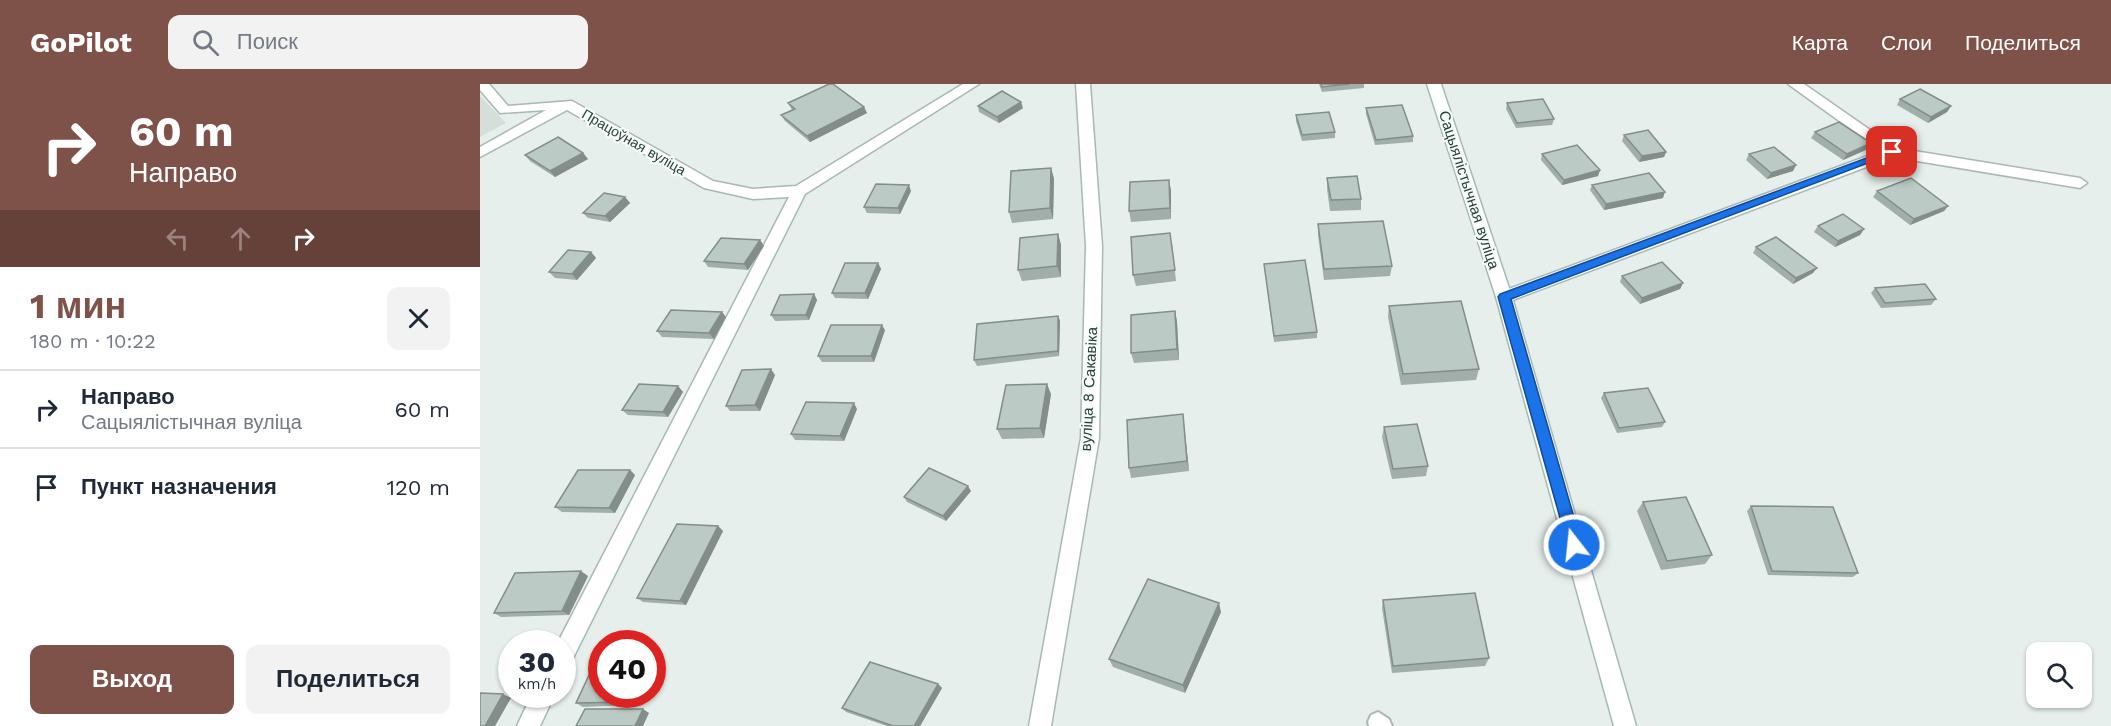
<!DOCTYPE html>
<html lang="ru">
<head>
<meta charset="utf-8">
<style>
  body { margin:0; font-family:"Work Sans",sans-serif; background:#f2f2f3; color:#1f2937; height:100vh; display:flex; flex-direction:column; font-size:22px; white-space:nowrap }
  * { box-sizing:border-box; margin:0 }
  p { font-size:20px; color:#747a83 }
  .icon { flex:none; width:33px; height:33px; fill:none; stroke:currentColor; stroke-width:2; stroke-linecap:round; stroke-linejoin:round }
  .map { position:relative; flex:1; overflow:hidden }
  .details { display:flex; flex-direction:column; background:#fff; width:480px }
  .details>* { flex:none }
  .banner { background:#7f5249; color:#fff; overflow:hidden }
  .controls { position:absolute; left:1546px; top:558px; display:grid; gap:12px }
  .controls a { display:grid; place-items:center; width:66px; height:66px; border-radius:12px; background:#fff; box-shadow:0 2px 4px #0004; font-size:30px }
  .speed { position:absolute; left:18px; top:546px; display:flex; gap:12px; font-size:30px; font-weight:700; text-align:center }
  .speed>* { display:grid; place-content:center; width:78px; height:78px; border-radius:50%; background:#fff; box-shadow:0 2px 4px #0004; line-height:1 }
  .speed small { font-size:15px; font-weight:400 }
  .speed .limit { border:9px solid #d22; background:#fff; color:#111 }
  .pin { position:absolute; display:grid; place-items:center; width:51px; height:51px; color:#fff; margin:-26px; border-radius:12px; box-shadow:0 3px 9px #0006 }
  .me { position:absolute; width:66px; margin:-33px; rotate:344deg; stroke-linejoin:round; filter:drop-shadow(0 0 4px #0008) }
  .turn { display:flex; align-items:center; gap:21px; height:126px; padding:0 30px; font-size:27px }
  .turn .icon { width:78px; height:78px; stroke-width:2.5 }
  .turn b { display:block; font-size:42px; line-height:51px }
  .lanes { display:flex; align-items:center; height:57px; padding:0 30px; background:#0003; justify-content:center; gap:30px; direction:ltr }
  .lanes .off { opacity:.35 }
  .round { display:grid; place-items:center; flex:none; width:63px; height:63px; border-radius:12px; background:#f2f2f3 }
  .headline { display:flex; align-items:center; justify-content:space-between; height:102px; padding:0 30px }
  h1 { font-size:36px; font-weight:700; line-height:45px; color:#7f5249 }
  .action { display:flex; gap:12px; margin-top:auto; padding:12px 30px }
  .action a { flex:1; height:69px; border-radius:12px; background:#7f5249; color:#fff; font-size:24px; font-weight:700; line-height:69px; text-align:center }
  .action a+a { background:#f2f2f3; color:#1f2937 }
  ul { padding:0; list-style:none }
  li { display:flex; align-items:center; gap:18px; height:78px; padding:0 30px; border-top:2px solid #e0e1e3 }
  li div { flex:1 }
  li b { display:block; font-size:22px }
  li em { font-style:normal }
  header { display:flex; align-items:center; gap:36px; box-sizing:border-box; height:84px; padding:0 30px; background:#7f5249; color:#fff }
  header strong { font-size:28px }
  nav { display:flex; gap:33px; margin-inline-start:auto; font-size:21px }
  .search { width:420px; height:54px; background:#f2f2f3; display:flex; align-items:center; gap:15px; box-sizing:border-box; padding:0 21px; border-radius:12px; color:#747a83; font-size:22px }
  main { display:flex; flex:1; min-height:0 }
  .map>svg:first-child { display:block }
</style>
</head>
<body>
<header>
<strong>GoPilot</strong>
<div class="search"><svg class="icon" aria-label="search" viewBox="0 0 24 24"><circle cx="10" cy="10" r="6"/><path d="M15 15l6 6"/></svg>Поиск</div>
<nav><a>Карта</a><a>Слои</a><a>Поделиться</a></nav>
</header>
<main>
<section class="details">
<div class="banner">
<div class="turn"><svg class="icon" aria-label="right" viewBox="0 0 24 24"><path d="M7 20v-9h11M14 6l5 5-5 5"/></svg><div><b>60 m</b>Направо</div></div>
<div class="lanes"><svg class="icon off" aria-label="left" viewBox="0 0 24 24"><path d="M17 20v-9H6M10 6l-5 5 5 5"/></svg><svg class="icon off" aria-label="ahead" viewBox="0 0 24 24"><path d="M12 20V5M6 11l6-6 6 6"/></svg><svg class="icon" aria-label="right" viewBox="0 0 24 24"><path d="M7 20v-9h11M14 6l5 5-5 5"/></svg></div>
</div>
<div class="headline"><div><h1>1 мин</h1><p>180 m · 10:22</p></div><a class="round"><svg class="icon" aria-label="close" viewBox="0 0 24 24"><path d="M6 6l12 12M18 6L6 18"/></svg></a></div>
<ul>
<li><svg class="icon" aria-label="right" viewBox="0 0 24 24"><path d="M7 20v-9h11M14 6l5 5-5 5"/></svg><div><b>Направо</b><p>Сацыялістычная вуліца</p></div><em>60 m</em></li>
<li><svg class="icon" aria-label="arrive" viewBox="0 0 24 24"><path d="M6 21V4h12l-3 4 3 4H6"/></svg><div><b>Пункт назначения</b></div><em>120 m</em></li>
</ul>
<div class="action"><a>Выход</a><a>Поделиться</a></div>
</section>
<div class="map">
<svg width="1631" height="642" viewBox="0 0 1631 642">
  <rect width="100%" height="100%" fill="#e6efeb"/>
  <!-- built -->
  <path fill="#d4dfda" d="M0 12 26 39 0 53Z"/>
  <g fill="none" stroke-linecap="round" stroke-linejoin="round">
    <!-- lane casing -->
    <g stroke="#a8b8b2" stroke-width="4">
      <path id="lane" d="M898 628 909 635 912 642H889L888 638 891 631Z"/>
    </g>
    <!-- street casing -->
    <g stroke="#a8b8b2" stroke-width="3">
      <path id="street" d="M0 0H9L28 22 92 17 233 97 273 105 316 102 483 0H499L325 110 90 580 82 583V560H77L309 113 273 115 224 104 87 26 0 73V63L66 26 20 29 0 6Z
        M596 0H610L622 162 619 354 571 642H549L601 354 606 162Z
        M1308 0H1324L1416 64 1600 94 1607 99 1600 104 1413 73 1030 217H1018L1016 213 1018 209 1401 67Z
        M52 610H75L60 642H37Z"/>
    </g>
    <!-- secondary casing -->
    <g stroke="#a4bbb3" stroke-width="3">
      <path id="secondary" d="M947 0H961L1032 213 1156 642H1134L1016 213Z"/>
    </g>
    <!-- lane -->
    <use href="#lane" fill="#fff" fill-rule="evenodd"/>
    <!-- street -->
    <use href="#street" fill="#fff" fill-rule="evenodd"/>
    <!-- secondary -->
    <use href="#secondary" fill="#fff" fill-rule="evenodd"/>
  </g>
  <!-- wall -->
  <path fill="#a1aea9" d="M839 0H884V4L842 8Z
    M1420 15 1471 22 1467 28 1448 39 1417 21Z
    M308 19 384 23 387 29 330 58 305 37 301 31 312 26Z
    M1027 19 1074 35 1072 41 1036 44 1026 25Z
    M498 22 543 24 519 39 499 28Z
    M886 24 933 52V58L895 61 886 30Z
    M816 31 855 48V54L822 57 816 37Z
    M1335 48 1391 59 1388 65 1363 76 1331 54Z
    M1144 51 1186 68 1184 73 1159 78 1142 57Z
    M103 69 108 75 75 93 50 77 45 71Z
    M1062 70 1120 86 1118 92 1082 101 1061 76Z
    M1269 70 1316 81 1313 87 1287 95 1266 76Z
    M571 84 574 95 573 135 532 139 529 128Z
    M847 94 881 115V126L850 127 847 105Z
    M689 96 691 107V135L651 138 649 127Z
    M1112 101 1183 114 1124 126 1110 106Z
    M431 107 420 130 387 129 384 123Z
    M1397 107 1468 122 1464 127 1430 141 1393 113Z
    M145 113 150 119 130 138 108 134 103 129Z
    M838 140 912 182 910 192 844 196 838 151Z
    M1338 142 1384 145 1380 151 1355 163 1334 148Z
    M578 150 581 161V193L542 197 538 186Z
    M280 156 284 162 268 186 228 183 224 177Z
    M692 160 696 197 656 202 653 191Z
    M1276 163 1333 189 1313 200 1273 169Z
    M111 168 116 174 97 196 75 194 69 188Z
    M398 179 401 185 388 215 355 214 352 209Z
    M784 180 837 248V254L794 258Z
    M1142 192 1203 199 1200 205 1160 220 1140 198Z
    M1395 204 1456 215 1451 221 1401 224 1391 209Z
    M334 210 337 216 329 236 295 237 291 231Z
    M909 222 999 285 996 296 921 301 908 233Z
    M695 227 697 238 699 276 654 279 651 269Z
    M578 232 580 237 579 272 497 282 494 276Z
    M246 233 234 255 182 253 177 247Z
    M405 246 394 278H342L338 272Z
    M295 291 280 327H250L246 322Z
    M198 302 203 308 188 333 148 331 142 326Z
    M1124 309 1185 338 1182 343 1137 349 1121 314Z
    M571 310 564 354 522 355 517 345Z
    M377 325 364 357 315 356 311 350Z
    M704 340 709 387 651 394 649 384Z
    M904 343 948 382 946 392 912 395 902 353Z
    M150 386 155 391 135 429 82 428 75 423Z
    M491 407 466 437 427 418 424 413Z
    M1163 418 1232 471 1225 480 1181 486 1157 427Z
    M1271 422 1378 489 1373 493 1288 491 1267 427Z
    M238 442 243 447 206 521 163 518 157 514Z
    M108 492 89 531 21 533 14 529Z
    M903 516 1009 574 1005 582 912 589 902 524Z
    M741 528 705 609 633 583 629 575Z
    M458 600 462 604 440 642H407L366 628 362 624Z
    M122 610H155L150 621 103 623 96 619Z"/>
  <!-- shaded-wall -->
  <path fill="#838d89" d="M541 18 543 24 519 39 517 33Z
    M1471 22 1467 28 1448 39 1451 33Z
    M384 23 387 29 330 58 327 52Z
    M1391 59 1388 65 1363 76 1367 70Z
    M1186 68 1184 73 1159 78 1162 72Z
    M103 69 108 75 75 93 70 87Z
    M1316 81 1313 87 1287 95 1291 89Z
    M571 84 574 95 573 135 570 124Z
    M1120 86 1118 92 1082 101 1084 96Z
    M689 96 691 107V135L690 124Z
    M429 101 431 107 420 130 418 124Z
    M1185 108 1183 114 1124 126 1126 120Z
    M145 113 150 119 130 138 125 132Z
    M1468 122 1464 127 1430 141 1434 135Z
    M1384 145 1380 151 1355 163 1358 157Z
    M578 150 581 161V193L577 182Z
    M280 156 284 162 268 186 264 180Z
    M111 168 116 174 97 196 92 190Z
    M398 179 401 185 388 215 385 209Z
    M1337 184 1333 189 1313 200 1316 194Z
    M1203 199 1200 205 1160 220 1162 214Z
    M334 210 337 216 329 236 326 231Z
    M695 227 697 238 699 276 697 265Z
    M242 228 246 233 234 255 229 249Z
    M578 232 580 237 579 272 578 267Z
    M402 241 405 246 394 278 391 272Z
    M291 285 295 291 280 327 275 321Z
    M567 300 571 310 564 354 560 344Z
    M198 302 203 308 188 333 183 328Z
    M374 319 377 325 364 357 360 352Z
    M703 330 704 340 709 387 707 377Z
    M150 386 155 391 135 429 129 424Z
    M488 402 491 407 466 437 463 432Z
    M238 442 243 447 206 521 200 517Z
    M101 487 108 492 89 531 82 527Z
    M739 519 741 528 705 609 703 601Z
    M458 600 462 604 440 642H434Z
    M23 610 31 614 15 642H5Z
    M147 610H155L150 621 144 618Z
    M163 625 169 629 163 642H155Z"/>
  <!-- building -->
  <path fill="#bbcac4" stroke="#838d89" stroke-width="1.5" d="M349 0H353L384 23 327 52 301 31 315 25 308 19Z
    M841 0H869L842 3Z
    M1440 5 1471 22 1451 33 1420 15Z
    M522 7 541 18 517 33 498 22Z
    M1063 15 1074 35 1037 39 1027 19Z
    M922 21 933 52 896 56 886 24Z
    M849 28 855 48 822 51 816 31Z
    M1359 38 1391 59 1367 70 1335 48Z
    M1168 46 1186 68 1162 72 1144 51Z
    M78 53 103 69 70 87 45 71Z
    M1097 61 1120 86 1084 96 1062 70Z
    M1294 63 1316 81 1291 89 1269 70Z
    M571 84 570 124 529 128 531 87Z
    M1169 89 1185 108 1126 120 1112 101Z
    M877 92 881 115 851 116 847 94Z
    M1431 94 1468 122 1434 135 1397 107Z
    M689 96 690 124 649 127 650 98Z
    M396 100 429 101 418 124 384 123Z
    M124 109 145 113 125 132 103 129Z
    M1363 130 1384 145 1358 157 1338 142Z
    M903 137 912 182 844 185 838 140Z
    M690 149 695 186 653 191 651 153Z
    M578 150 577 182 538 186 540 154Z
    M1296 153 1337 184 1316 194 1276 163Z
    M241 154 280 156 264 180 224 177Z
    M88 166 111 168 92 190 69 188Z
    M825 176 837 248 794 252 784 180Z
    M1182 178 1203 199 1162 214 1142 192Z
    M365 179H398L385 209H352Z
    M1445 200 1456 215 1405 219 1395 204Z
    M334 210 326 231H291L300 211Z
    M981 217 999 285 923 290 909 222Z
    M191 226 242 228 229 249 177 247Z
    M695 227 697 265 651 269V231Z
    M578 232V267L494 276 497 240Z
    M351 241H402L391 272H338Z
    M291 285 275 321 246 322 262 286Z
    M159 300 198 302 183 328 142 326Z
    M567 300 560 344 517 345 526 301Z
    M1168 304 1185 338 1139 344 1124 309Z
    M326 318 374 319 360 352 311 350Z
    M703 330 707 377 649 384 647 336Z
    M937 340 948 382 913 385 904 343Z
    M449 384 488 402 463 432 424 413Z
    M98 386H150L129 424 75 423Z
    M1206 413 1232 471 1187 477 1163 418Z
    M1271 422 1353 423 1378 489 1292 487Z
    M197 440 238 442 200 517 157 514Z
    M101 487 82 527 14 529 35 489Z
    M668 495 739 519 703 601 629 575Z
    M995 509 1009 574 913 582 903 516Z
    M122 563V610H147L144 618 96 619Z
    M390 578 458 600 434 642H413L362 624Z
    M0 609 23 610 5 642H0Z
    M105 625H163L155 642H96Z"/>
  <!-- route -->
  <path fill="#1a73e8" stroke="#114b97" stroke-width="1.5" d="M1408 66 1417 68 1031 215 1102 461 1100 466H1089L1018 213 1020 210Z"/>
  <g text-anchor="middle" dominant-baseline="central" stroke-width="4.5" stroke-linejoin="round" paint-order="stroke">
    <!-- far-street labels -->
    <g font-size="14" fill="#24423a" stroke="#f7fbf9">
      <text transform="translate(154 58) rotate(30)">Працоўная вуліца</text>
    </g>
    <!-- street labels -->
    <g font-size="15" fill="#24423a" stroke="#f7fbf9">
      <text transform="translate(989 106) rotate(72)">Сацыялістычная вуліца</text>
      <text transform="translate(609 305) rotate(-87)">вуліца 8 Сакавіка</text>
    </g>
  </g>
</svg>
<div class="controls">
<a><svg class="icon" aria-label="search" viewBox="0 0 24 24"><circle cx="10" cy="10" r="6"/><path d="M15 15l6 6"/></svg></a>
</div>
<div class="speed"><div>30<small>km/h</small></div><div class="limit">40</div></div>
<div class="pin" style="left:1412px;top:68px;background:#d93025"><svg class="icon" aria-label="arrive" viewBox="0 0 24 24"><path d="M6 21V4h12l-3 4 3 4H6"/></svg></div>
<svg class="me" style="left:1094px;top:461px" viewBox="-20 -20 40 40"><circle r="17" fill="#1a73e8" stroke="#fff" stroke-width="3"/><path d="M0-11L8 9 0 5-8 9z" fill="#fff"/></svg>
</div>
</main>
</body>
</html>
